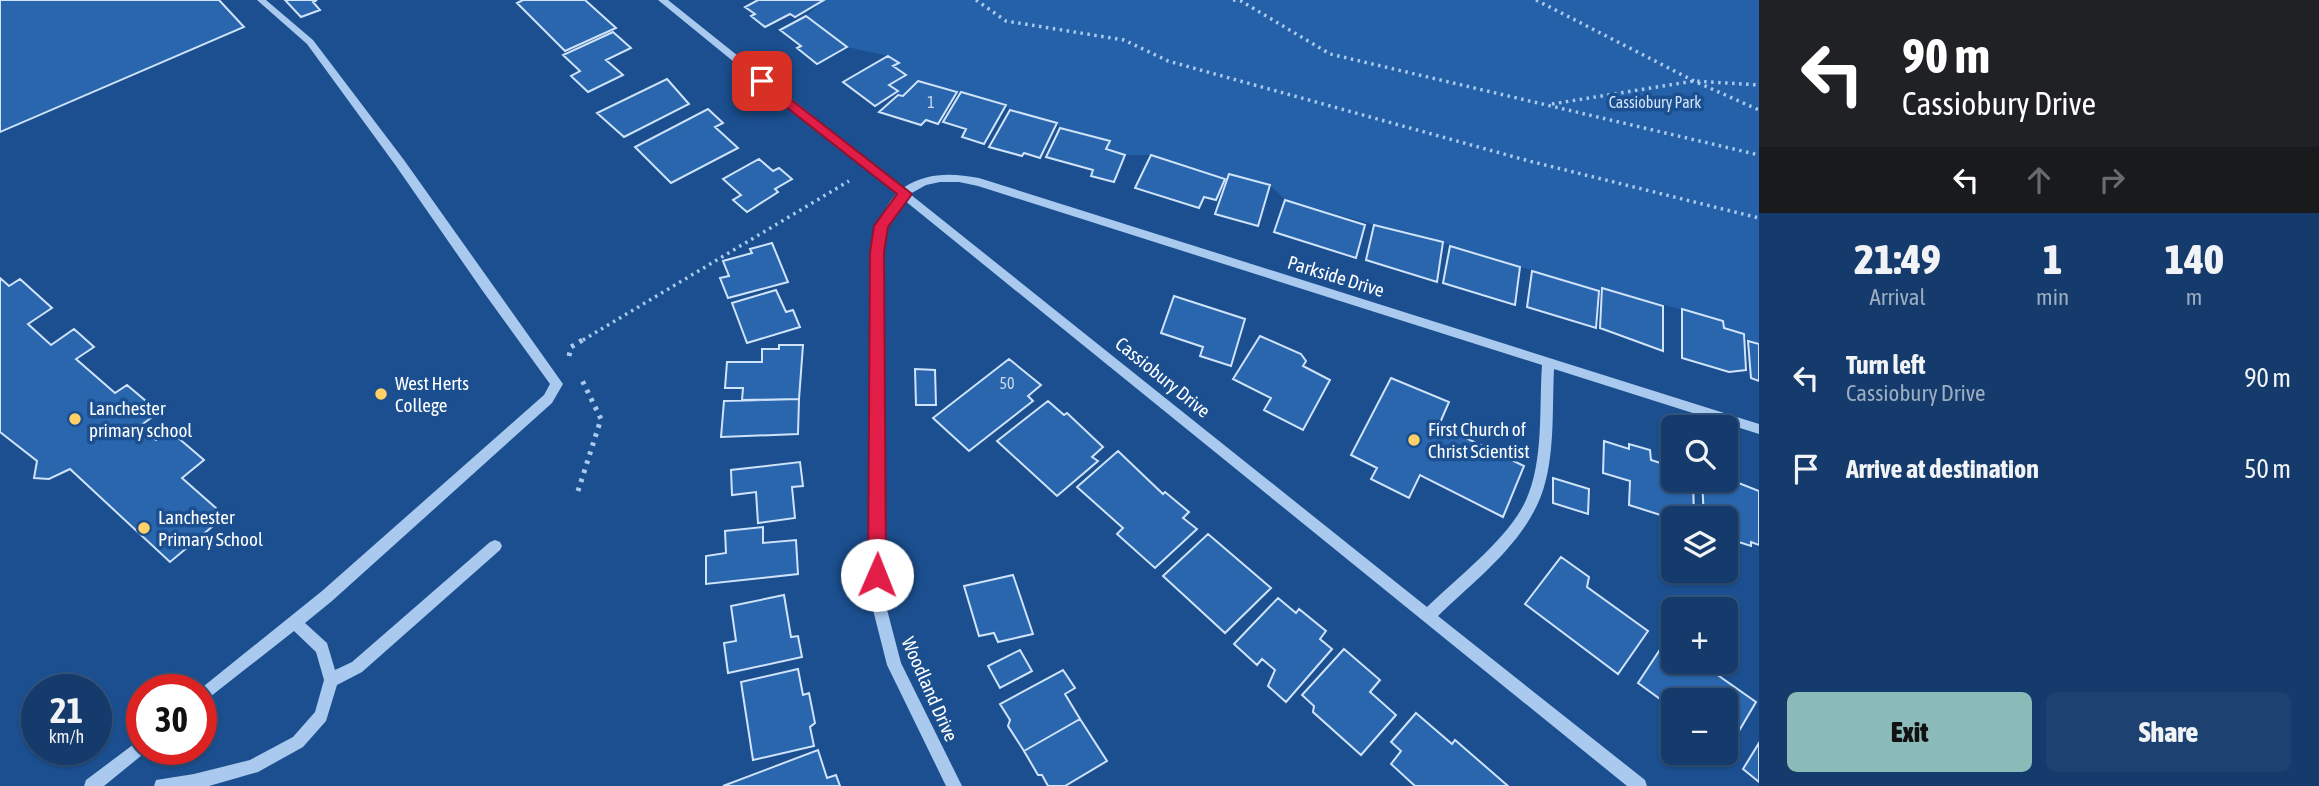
<!DOCTYPE html>
<html lang="en">
<head>
<meta charset="utf-8">
<style>
  body { margin:0; font-family:"Asap Condensed",sans-serif; background:#1d4271; color:#f1f3f6; height:100vh; display:flex; flex-direction:column; font-size:26px; white-space:nowrap }
  * { box-sizing:border-box; margin:0 }
  p { font-size:23px; color:#9dadc1 }
  .icon { flex:none; width:38px; height:38px; fill:none; stroke:currentColor; stroke-width:2; stroke-linecap:round; stroke-linejoin:round }
  .map { position:relative; flex:1; overflow:hidden }
  .sheet { display:flex; flex-direction:column; background:#143b6b; width:560px }
  .sheet>* { flex:none }
  .hud { background:#202124; color:#fff; overflow:hidden }
  .buttons { position:absolute; left:1661px; top:415px; display:grid; gap:14px }
  .buttons a { display:grid; place-items:center; width:77px; height:77px; border-radius:10px; background:#143b6b; box-shadow:0 2px 5px #0004,0 0 0 2px #33557e; font-size:35px }
  .speed { position:absolute; left:21px; top:674px; display:flex; gap:14px; font-size:35px; font-weight:700; text-align:center }
  .speed>* { display:grid; place-content:center; width:91px; height:91px; border-radius:50%; background:#143b6b; box-shadow:0 2px 5px #0004,0 0 0 2px #33557e; line-height:1 }
  .speed small { font-size:18px; font-weight:400 }
  .speed .limit { border:10px solid #d22; background:#fff; color:#111 }
  .pin { position:absolute; display:grid; place-items:center; width:60px; height:60px; color:#fff; margin:-30px; border-radius:14px; box-shadow:0 4px 10px #0006 }
  .me { position:absolute; width:77px; margin:-38px; rotate:1deg; stroke-linejoin:round; filter:drop-shadow(0 0 5px #0008) }
  .turn { display:flex; align-items:center; gap:24px; height:147px; padding:0 28px; font-size:32px }
  .turn .icon { width:91px; height:91px; stroke-width:2.5 }
  .turn b { display:block; font-size:49px; line-height:60px }
  .lanes { display:flex; align-items:center; height:66px; padding:0 28px; background:#0003; justify-content:center; gap:35px; direction:ltr }
  .lanes .off { opacity:.35 }
  .eta { display:flex; justify-content:space-evenly; align-items:center; height:119px; text-align:center }
  .eta b { font-size:42px; font-weight:800; line-height:49px }
  .cta { display:flex; gap:14px; margin-top:auto; padding:14px 28px }
  .cta a { flex:1; height:80px; border-radius:10px; background:#8bbbb9; color:#111; font-size:28px; font-weight:800; line-height:80px; text-align:center }
  .cta a+a { background:#1d4271; color:#f1f3f6 }
  ul { padding:0; list-style:none }
  li { display:flex; align-items:center; gap:21px; height:91px; padding:0 28px }
  li div { flex:1 }
  li b { display:block; font-size:26px }
  li em { font-style:normal }
  main { display:flex; flex:1; min-height:0 }
  .map>svg:first-child { display:block }
</style>
</head>
<body>
<main>
<div class="map">
<svg width="1759" height="786" viewBox="0 0 1759 786">
  <rect width="100%" height="100%" fill="#1b4f8f"/>
  <!-- green -->
  <path fill="#2461a8" d="M824 0H1759V344L1748 341 1744 334 1724 328 1723 321 1603 288 1599 291 1405 231 1404 233 1285 200 1270 185 1229 174 1225 179 1151 155H1125L1106 149 1109 141 1060 128 1057 123 1010 110 1006 105 918 81 903 96 898 95V91L889 85 893 66 898 62 888 56 847 47 806 16Z"/>
  <!-- building -->
  <path fill="#2a66ad" stroke="#cfe3fa" stroke-width="2" d="M0 0H219L244 27 0 132Z
    M285 0H317L313 2 320 10 301 17Z
    M523 0H585L616 28 565 51 517 3Z
    M758 0H824L795 17 790 14 765 27 751 16 755 14 745 7Z
    M806 16 847 47 817 64 797 48 801 46 780 30Z
    M613 32 631 48 606 60 623 75 588 92 571 76 580 71 563 55Z
    M888 56 899 63 893 66 906 75 889 85 898 91 875 106 843 82Z
    M667 79 689 104 624 137 597 113Z
    M918 81 957 92 938 124 926 120 921 125 879 112 898 95 903 96Z
    M961 92 1006 105 984 144 962 137 966 129 943 122Z
    M708 109 723 123 715 127 738 148 671 183 635 147Z
    M1010 110 1057 123 1040 158 1024 153 1022 156 989 147Z
    M1060 128 1110 141 1106 149 1125 155 1114 182 1091 176 1093 170 1046 157Z
    M1151 155 1225 179 1216 200 1204 197 1199 208 1135 188Z
    M759 159 773 171 779 168 792 179 775 189 778 192 747 212 733 200 741 195 723 179Z
    M1229 174 1270 185 1258 226 1215 214Z
    M1285 200 1365 225 1356 258 1274 232Z
    M1374 225 1443 242 1437 282 1366 260Z
    M772 243 788 282 728 298 720 278 729 276 723 261 752 253 750 249Z
    M1450 246 1520 267 1515 305 1443 283Z
    M1532 271 1599 291 1596 328 1527 307Z
    M0 278 9 286 20 279 52 308 28 324 51 345 74 329 94 347 76 359 115 393 127 385 159 412 140 426 156 440 169 430 204 460 182 478 225 516 170 562 70 469 49 479 34 478 37 461 0 432Z
    M1602 288 1663 306V351L1600 328Z
    M776 290 786 312 793 310 800 327 747 343 732 303Z
    M1174 296 1245 319 1231 366 1200 356 1203 347 1161 333Z
    M1682 309 1723 321 1724 328 1744 334 1746 370 1729 372 1682 358Z
    M1260 336 1301 354 1306 361 1303 366 1330 380 1303 430 1264 410 1271 398 1233 379Z
    M1748 341 1759 344V381L1751 378Z
    M779 345H803L799 399 742 400 743 388H725L727 362H762V349H779Z
    M1009 359 1041 385 1028 396 1033 401 969 451 933 418Z
    M915 369 935 370 936 405H916Z
    M1391 378 1449 402 1439 425 1524 466 1503 517 1420 475 1409 498 1371 479 1377 468 1351 455Z
    M799 399 798 434 721 437 724 401Z
    M1048 401 1064 415 1067 413 1103 447 1092 457 1098 461 1057 496 997 441Z
    M1604 441 1629 449V444L1650 450 1651 460 1673 467V480H1693L1694 518 1673 519 1629 505 1630 481 1603 473Z
    M1118 451 1163 494 1165 492 1189 512 1183 518 1197 529 1155 568 1117 534 1123 528 1077 487Z
    M800 462 803 486 792 487 795 518 758 523 756 492 732 495 731 470Z
    M1553 478 1589 489 1588 514 1553 503Z
    M1726 478 1759 491V545L1751 542V546L1726 538V518H1704L1702 480Z
    M763 527V543L796 540 798 574 706 584V556L726 553 725 531Z
    M1208 534 1271 588 1225 633 1163 576Z
    M1561 557 1589 577 1587 587 1648 631 1618 674 1525 604Z
    M1013 575 1033 634 998 642 994 633 979 636 964 586Z
    M784 595 791 637 798 636 802 657 728 673 724 643 736 641 731 606Z
    M1278 598 1296 613 1299 609 1326 631 1320 639 1332 649 1286 702 1268 686 1275 670 1262 659 1257 665 1234 644Z
    M1667 639 1673 643V662H1699L1756 702 1726 753V700H1673V721L1665 715 1671 707 1638 683Z
    M1344 649 1380 680 1370 692 1396 715 1361 755 1313 712 1314 706 1302 695Z
    M1020 650 1032 671 1000 688 988 666Z
    M798 669 803 695 809 693 815 723 810 727 814 746 753 760 741 682Z
    M1063 670 1075 688 1065 694 1080 719 1024 751 1008 726 1010 720 1000 704Z
    M1416 713 1452 744 1455 740 1508 786H1415L1391 764 1401 751 1391 742Z
    M1080 719 1107 761 1065 786H1048L1042 775H1038L1024 751Z
    M1759 743V782L1743 769Z
    M818 750 827 778 836 775 840 786H723Z"/>
  <g fill="none" stroke-linecap="round" stroke-linejoin="round">
    <!-- path-far1 -->
    <path stroke="#a9c9ee" stroke-width="3.5" stroke-dasharray="2.5 4.5" stroke-linecap="butt" d="M976 0 1006 21 1124 40 1168 61 1529 161 1759 218
      M1233 0 1241 1 1330 54 1759 155
      M1536 0 1694 81 1759 110
      M1552 104 1694 81 1759 85
      M583 340 849 181"/>
    <!-- path -->
    <path stroke="#a9c9ee" stroke-width="5" stroke-dasharray="3.5 6" stroke-linecap="butt" d="M569 356 571 347 586 338
      M578 491 601 419 580 376"/>
    <!-- minor -->
    <path fill="#a9c9ee" fill-rule="evenodd" d="M257 0H266L313 40 404 160 563 384 552 403 332 601 305 623 327 643 335 670 352 662 490 542 495 540 500 542 502 546 500 550 362 672 337 685 326 721 303 747 258 772 209 786H154L156 780 194 774 250 760 293 737 315 712 324 680 316 652 294 631 201 704V690H199L322 591 544 395 550 384 482 290 396 166 307 44Z
      M658 0H668L903 188C927 172 952 173 979 178L1759 424V434L1554 369C1552 408 1555 450 1544 487 1528 541 1476 579 1438 616L1645 780 1647 786H1627L904 200C890 215 886 233 883 252L884 598 901 663 962 786H946L887 665 870 598 871 252C876 231 881 211 896 194ZM940 182H959L978 186 1542 365C1539 407 1544 461 1526 500 1509 538 1458 577 1427 607L910 194 926 185Z
      M142 738V749H148L147 751 104 786H84L86 780Z"/>
  </g>
  <!-- route -->
  <path fill="#e11d48" stroke="#92132f" stroke-width="2" d="M762 77 912 194 888 227 884 252 886 575 884 581 877 584 871 581 868 575 870 252 874 226 897 194 757 84V78Z"/>
  <!-- markers -->
  <g fill="#ffd166" stroke="#1b4f8f" stroke-width="2.5">
    <circle cx="381" cy="394" r="7"/>
    <circle cx="75" cy="419" r="7"/>
    <circle cx="1414" cy="440" r="7"/>
    <circle cx="144" cy="528" r="7"/>
  </g>
  <g text-anchor="middle" dominant-baseline="central" stroke-width="7" stroke-linejoin="round" paint-order="stroke">
    <!-- number labels -->
    <g font-size="16" fill="#cad9ea">
      <text x="931" y="102">1</text>
      <text x="1007" y="383">50</text>
    </g>
    <!-- far-park labels -->
    <g font-size="16" fill="#cfe3fa" stroke="#1b4f8f">
      <text x="1655" y="102">Cassiobury Park</text>
    </g>
    <!-- street labels -->
    <g font-size="19" fill="#fff" stroke="#1b4f8f">
      <text transform="translate(1336 276) rotate(17)">Parkside Drive</text>
      <text transform="translate(1163 377) rotate(39)">Cassiobury Drive</text>
      <text transform="translate(930 689) rotate(66)">Woodland Drive</text>
    </g>
    <!-- poi labels -->
    <g font-size="19" fill="#fff" stroke="#1b4f8f" text-anchor="start">
      <text x="395" y="383">West Herts<tspan x="395" dy="22">College</tspan></text>
      <text x="89" y="408">Lanchester<tspan x="89" dy="22">primary school</tspan></text>
      <text x="1428" y="429">First Church of<tspan x="1428" dy="22">Christ Scientist</tspan></text>
      <text x="158" y="517">Lanchester<tspan x="158" dy="22">Primary School</tspan></text>
    </g>
  </g>
</svg>
<div class="buttons">
<a><svg class="icon" aria-label="search" viewBox="0 0 24 24"><circle cx="10" cy="10" r="6"/><path d="M15 15l6 6"/></svg></a>
<a><svg class="icon" aria-label="layers" viewBox="0 0 24 24"><path d="M12 4l9 5-9 5-9-5zM3 14l9 5 9-5"/></svg></a>
<a>+</a>
<a>−</a>
</div>
<div class="speed"><div>21<small>km/h</small></div><div class="limit">30</div></div>
<div class="pin" style="left:762px;top:81px;background:#d93025"><svg class="icon" aria-label="arrive" viewBox="0 0 24 24"><path d="M6 21V4h12l-3 4 3 4H6"/></svg></div>
<svg class="me" style="left:877px;top:575px" viewBox="-20 -20 40 40"><circle r="19" fill="#fff"/><path d="M0-13L10 11 0 6-10 11z" fill="#e11d48"/></svg>
</div>
<section class="sheet">
<div class="hud">
<div class="turn"><svg class="icon" aria-label="left" viewBox="0 0 24 24"><path d="M17 20v-9H6M10 6l-5 5 5 5"/></svg><div><b>90 m</b>Cassiobury Drive</div></div>
<div class="lanes"><svg class="icon" aria-label="left" viewBox="0 0 24 24"><path d="M17 20v-9H6M10 6l-5 5 5 5"/></svg><svg class="icon off" aria-label="ahead" viewBox="0 0 24 24"><path d="M12 20V5M6 11l6-6 6 6"/></svg><svg class="icon off" aria-label="right" viewBox="0 0 24 24"><path d="M7 20v-9h11M14 6l5 5-5 5"/></svg></div>
</div>
<div class="eta">
<div><b>21:49</b><p>Arrival</p></div>
<div><b>1</b><p>min</p></div>
<div><b>140</b><p>m</p></div>
</div>
<ul>
<li><svg class="icon" aria-label="left" viewBox="0 0 24 24"><path d="M17 20v-9H6M10 6l-5 5 5 5"/></svg><div><b>Turn left</b><p>Cassiobury Drive</p></div><em>90 m</em></li>
<li><svg class="icon" aria-label="arrive" viewBox="0 0 24 24"><path d="M6 21V4h12l-3 4 3 4H6"/></svg><div><b>Arrive at destination</b></div><em>50 m</em></li>
</ul>
<div class="cta"><a>Exit</a><a>Share</a></div>
</section>
</main>
</body>
</html>
